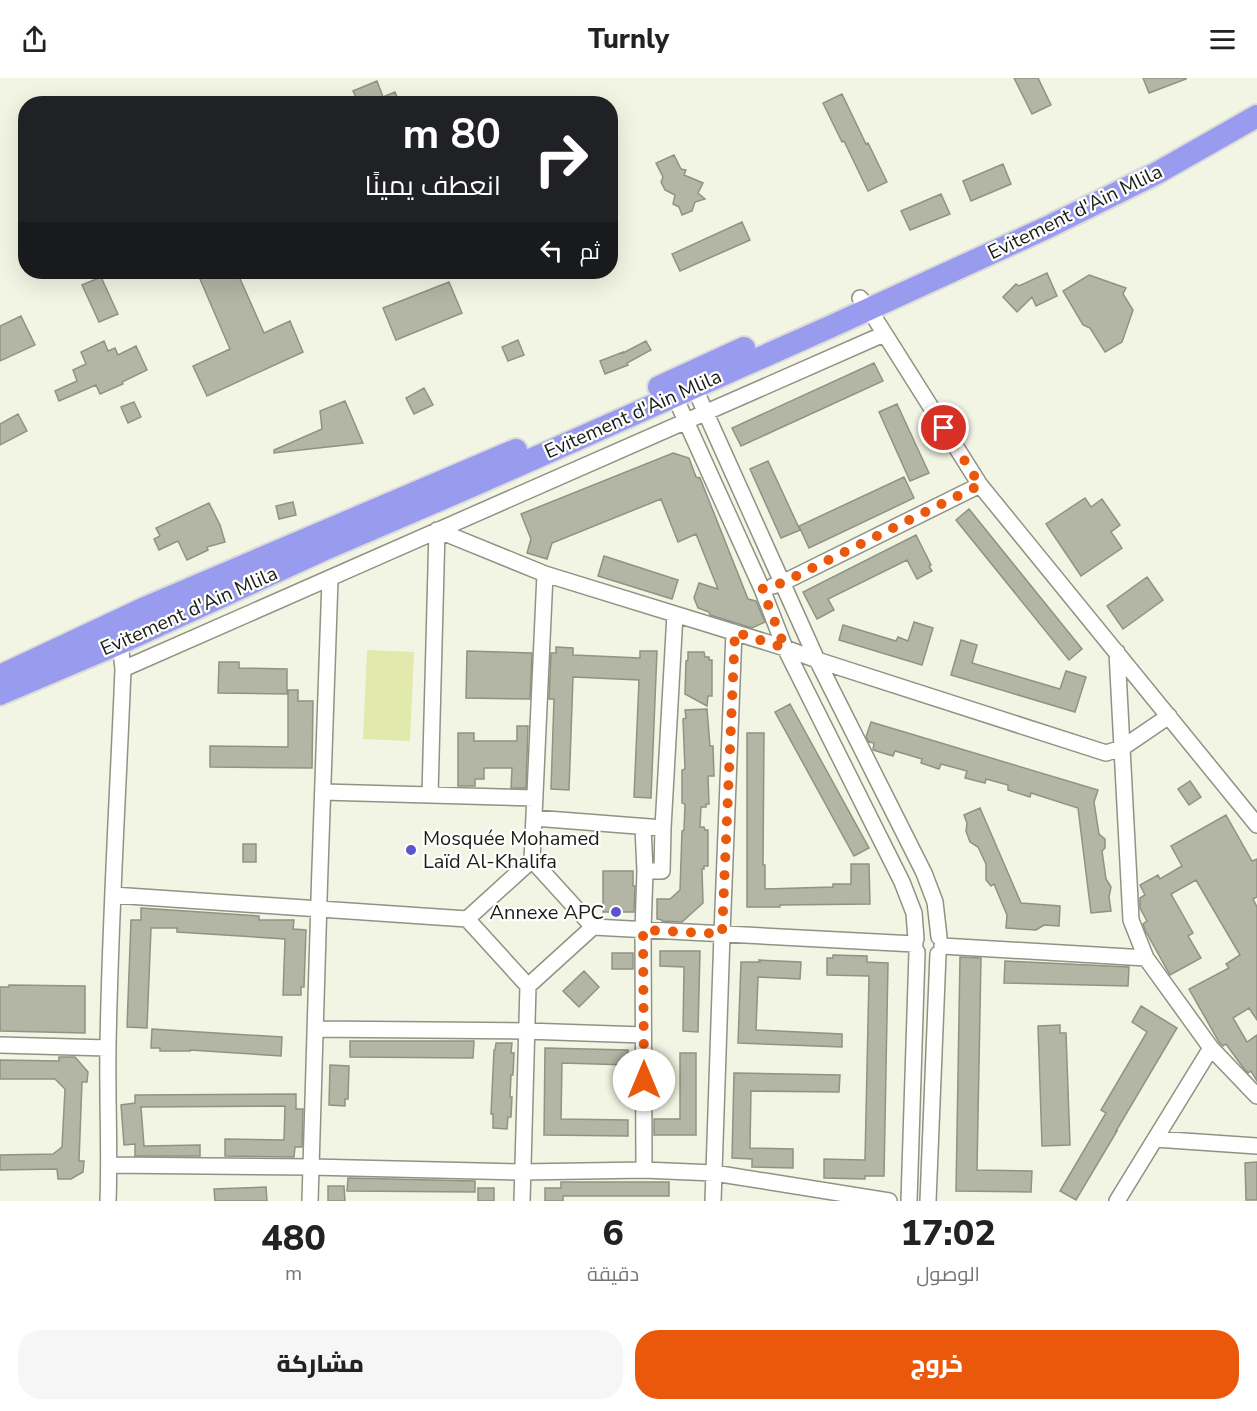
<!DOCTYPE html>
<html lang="ar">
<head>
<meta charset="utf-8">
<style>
  body { margin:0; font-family:"Nunito Sans",Cairo,sans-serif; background:#f6f6f6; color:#222; direction:rtl; height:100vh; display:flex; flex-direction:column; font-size:22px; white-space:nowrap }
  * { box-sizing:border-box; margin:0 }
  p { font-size:20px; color:#767676 }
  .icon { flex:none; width:33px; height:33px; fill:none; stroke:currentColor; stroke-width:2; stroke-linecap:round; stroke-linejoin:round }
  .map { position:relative; height:1123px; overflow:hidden; direction:ltr }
  .drawer { display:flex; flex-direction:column; background:#fff; flex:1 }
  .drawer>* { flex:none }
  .guide { position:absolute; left:18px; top:18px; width:600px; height:183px; border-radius:24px; box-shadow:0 6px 24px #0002; direction:rtl; background:#202124; color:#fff; overflow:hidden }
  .pin { position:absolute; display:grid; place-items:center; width:51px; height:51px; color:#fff; margin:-26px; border:3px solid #fff; border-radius:50%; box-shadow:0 2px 6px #0007 }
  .me { position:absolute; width:66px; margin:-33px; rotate:0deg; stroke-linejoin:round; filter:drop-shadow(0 0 4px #0008) }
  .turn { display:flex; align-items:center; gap:21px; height:126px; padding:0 18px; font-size:27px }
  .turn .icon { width:78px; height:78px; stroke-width:2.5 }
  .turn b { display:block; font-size:42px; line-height:51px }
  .then { display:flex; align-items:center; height:57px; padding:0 18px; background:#0003; gap:12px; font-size:22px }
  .eta { display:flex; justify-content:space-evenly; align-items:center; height:102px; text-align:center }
  .eta b { font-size:36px; font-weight:800; line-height:42px }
  .primary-button { display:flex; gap:12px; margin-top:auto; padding:12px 18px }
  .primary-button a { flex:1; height:69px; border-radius:24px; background:#ea580c; color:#fff; font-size:24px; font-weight:800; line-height:69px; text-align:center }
  .primary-button a+a { background:#f6f6f6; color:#222 }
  header { display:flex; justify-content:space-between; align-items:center; height:78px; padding:0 18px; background:#fff; font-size:27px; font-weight:800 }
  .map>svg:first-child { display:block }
</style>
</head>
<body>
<header><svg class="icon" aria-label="menu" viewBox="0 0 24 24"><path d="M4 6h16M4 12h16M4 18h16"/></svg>Turnly<svg class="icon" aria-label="share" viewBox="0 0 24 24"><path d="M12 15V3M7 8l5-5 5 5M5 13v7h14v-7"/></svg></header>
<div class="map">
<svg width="1257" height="1123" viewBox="0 0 1257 1123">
  <rect width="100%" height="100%" fill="#f2f5e3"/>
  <!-- green -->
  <path fill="#e2e9ad" d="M367 572 414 574 410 663 363 661Z"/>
  <!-- building -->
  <path fill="#b3b5a5" stroke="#909283" stroke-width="1.5" d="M1014 0H1038L1051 27 1032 36Z
    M1143 0H1186V1L1149 15Z
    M377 3 383 19 395 14 400 26H359L353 13Z
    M842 16 866 66 868 65 887 104 868 113 844 63 842 64 823 25Z
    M674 77 681 91 686 92 684 97 703 105 698 115 705 121 695 124 692 133 682 137 679 129 673 126 675 117 665 112 661 104 663 99 656 85Z
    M1003 86 1011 106 971 123 963 103Z
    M941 116 950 136 910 152 901 133Z
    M742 144 750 162 680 193 672 176Z
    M197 194H237L264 255 290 243 303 274 207 318 193 288 230 271Z
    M1047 195 1057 218 1036 228 1032 219 1017 234 1003 219 1016 206 1019 208Z
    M1089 197 1126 210 1123 216 1133 232 1122 264 1105 274 1090 250 1083 247 1063 213Z
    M101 199 118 236 99 244 82 207Z
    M449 204 462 235 396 262 383 230Z
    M21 238 35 267 0 283V248Z
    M518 262 524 277 508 283 502 269Z
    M104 263 108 273 115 270 118 277 136 268 147 292 122 304 123 306 100 316 96 307 59 323 55 313 77 303 73 292 86 286 81 274Z
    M646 263 651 272 627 285 628 287 605 296 600 283 623 274V275Z
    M874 285 883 303 741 368 732 350Z
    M424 310 433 327 414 336 406 320Z
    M345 323 363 365 274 375V372L322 351 320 333Z
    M134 324 141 339 128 345 121 329Z
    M897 326 929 395 910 403 879 334Z
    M18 336 27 353 0 367V346Z
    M673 375 689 380 696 399 700 400 748 521 756 523 765 544 752 550 710 537 709 534 698 530 694 520 699 505 718 511 696 456 678 464 661 421 552 465 547 481 527 475 531 461 521 436Z
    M768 383 800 452 781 460 750 391Z
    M904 399 914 420 809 470 799 448Z
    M1085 420 1091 429 1102 421 1120 447 1111 454 1122 470 1081 498 1046 446Z
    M293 424 296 437 279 441 276 428Z
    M209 425 220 447 225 464 207 469 208 472 187 482 178 463 159 472 154 461 160 458 156 450Z
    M969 431 1082 571 1069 582 956 442Z
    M916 457 931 487 929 488 932 493 917 501 907 482 828 521 834 532 817 541 803 514Z
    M604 478 678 502 672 521 598 498Z
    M1147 499 1163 522 1123 551 1107 528Z
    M914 544 933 550 922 587 839 562 843 547 896 563 898 559 908 563Z
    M961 562 977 567 972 585 1060 611 1066 593 1086 599 1075 634 951 597Z
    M556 569 573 570V577L640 580V573H657L651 720 634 719 639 602 573 599 569 712 551 711 554 621H549L551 575H556Z
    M467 573 532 575 530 621 466 620Z
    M688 574H704L705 579H709V582H712V618H708L707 628 685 616 686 583 688 582Z
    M219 584H239V590L287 591V616L218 615Z
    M288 612H298V623H313L312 690 210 689V668L288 669Z
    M790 626 869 770 854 778 775 634Z
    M707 631 710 668H713L714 698H708L709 726H706V729H701L700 749H704L705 752H708V788H704V791H702L703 825 682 844 662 843V842L657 841V821H670L680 812 682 753 684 752 685 726 682 725V692L685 691 683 641 686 640 685 632Z
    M871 644 1098 712 1094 724 1099 756 1105 761V770L1102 773 1106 801 1111 809 1109 819 1111 833 1091 835 1078 730 1031 715 1030 719 1008 712V707L986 701 985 705 965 700 967 693 941 686 939 691 921 685 922 681 895 673 893 678 873 672 874 665 869 664 866 659Z
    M517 648H528L526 710H511L512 690H484V701H475V708H458V655H474V663H517Z
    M747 655H764L763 787H765V811L833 809V806H851V786H869L870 826 780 827V829H747Z
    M1190 703 1201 719 1189 727 1178 711Z
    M980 730 1021 825 1060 828 1059 848 1044 847 1036 852 1006 850 1007 837 994 806 991 808 986 802V786L978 769 970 764 966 753 967 745 964 737Z
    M1226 737 1252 783 1257 781V819L1253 821 1257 829V942L1249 930 1233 940 1247 964 1257 957V1003L1251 993 1248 995 1242 988 1226 966 1223 968 1219 964 1189 911 1229 890 1226 886 1240 877 1196 802 1171 816 1193 855 1188 858 1201 880 1170 897 1145 852 1143 846 1147 843 1140 830V820L1145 817 1140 807 1158 797 1160 801 1182 788 1171 768Z
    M243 766H256V784H243Z
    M603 793H633V808H635L634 834H603Z
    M141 830 259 838V842H294L293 851 306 852 304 909H301V917H283L285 861 177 854V850H151L147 950 127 949 131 842H141Z
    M660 873H700L698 954 683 953 684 889 660 888Z
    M612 875H633V891H612Z
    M833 877 867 878V884L888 885 884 1098H865V1101L824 1100V1081L865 1082 869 898 827 897V880H833Z
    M960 879 981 880 977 1092 1032 1093 1031 1114 956 1113Z
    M759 882 801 884 800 901 758 899 756 952 842 956V969L738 965 741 884H760Z
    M1005 883 1129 889 1128 908 1004 905Z
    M584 893 599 909 579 929 563 913Z
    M9 907 85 908V955L0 953V909H9Z
    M1141 928 1177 950 1116 1053H1117L1076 1122 1060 1113 1106 1035 1101 1032 1147 954 1132 944Z
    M1060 947V955H1066L1070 1067 1042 1068 1038 948Z
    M152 951 282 959 281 978 190 972V973H160V970H151Z
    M350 963H474L473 980 350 979Z
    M496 965H512L511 975H514L513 997H511L510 1019H512L511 1039H508L507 1051 493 1050V1036H491L494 972H495Z
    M545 970 628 972V987L562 985 561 1041 628 1042V1058L544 1057Z
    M680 975H696V1057H654V1041H680Z
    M59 979H75L88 994 87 1004H82L79 1083H84L83 1094 71 1101H58L57 1091 0 1092V1077L53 1076 62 1069 65 1011 55 1001H0V982L59 983Z
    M330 987 349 988 348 1021H345V1028L329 1027Z
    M734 995 840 997 839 1014 751 1013 750 1070 793 1071V1090L752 1089V1081L732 1080Z
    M296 1016V1031H303L302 1069H295L294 1079 225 1078V1061L284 1062 285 1028 141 1029 144 1068 200 1067V1078H135V1066L124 1067 121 1027 135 1025V1017Z
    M1257 1084V1122H1246L1245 1085Z
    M348 1100 475 1103V1114L347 1113Z
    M561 1104H669V1118H563V1123H545V1110H561Z
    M328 1108H344L345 1123H328Z
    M266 1109 267 1123H215L214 1111Z
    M478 1110H494V1123H478Z"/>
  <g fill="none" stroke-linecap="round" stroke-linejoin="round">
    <!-- minor casing -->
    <g stroke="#909283" stroke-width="18">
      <path id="minor" d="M860 220 869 231 980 407 1257 747
        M691 302 817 582 924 795 935 824 939 859
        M671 310 762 511 785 570 902 804 914 835 916 861
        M773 508 782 505 980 407
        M1117 574 1131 842 1146 880 1211 970 1257 1018
        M123 591C377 480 630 366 884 256
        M323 714 535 720
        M430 717 437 452 545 496 785 570 817 582 1106 675 1122 670 1169 638
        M534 740 663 750 675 536
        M643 749 645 793H662L663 750
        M532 782 545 496
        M113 817 467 841
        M593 849 915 866
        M942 868 1146 880
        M315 951 526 953 643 957
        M0 967 108 970
        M1155 1061 1257 1068
        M109 1087 311 1089 522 1094 644 1092 714 1095 889 1123
        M644 1092 643 852 645 793
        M108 1123C110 1071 107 1020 108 968 110 843 118 717 123 591L120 565 117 557
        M310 1123C315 916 323 708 330 501
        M522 1123 528 908 467 841 532 782 593 849 528 908
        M713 1123 722 856 734 554
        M909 1123 917 874
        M928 1123 938 876
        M1117 1123 1211 970"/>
    </g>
    <!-- highway casing -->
    <g stroke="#dbdbda" stroke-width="26">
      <path id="highway" d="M659 309 744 270
        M0 598 147 529 516 372
        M0 616 120 565 323 472 474 407 832 248 1048 149 1157 95 1257 38"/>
    </g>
    <!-- minor -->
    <use href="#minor" stroke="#fff" stroke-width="15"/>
    <!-- highway -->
    <use href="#highway" stroke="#999cee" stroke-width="22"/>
  </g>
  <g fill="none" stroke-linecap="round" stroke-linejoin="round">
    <!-- route -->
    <path stroke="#ea580c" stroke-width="10" stroke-dasharray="0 18" d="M644 1002 643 852 722 856 735 554 785 570 762 511 782 505 980 407 944 350"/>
  </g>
  <!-- markers -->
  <g fill="#5c54cc" stroke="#fff" stroke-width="2">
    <circle cx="411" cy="772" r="6"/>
    <circle cx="616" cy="834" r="6"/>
  </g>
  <g text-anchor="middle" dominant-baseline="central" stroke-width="4.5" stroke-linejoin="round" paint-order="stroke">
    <!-- street labels -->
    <g font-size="20" fill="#1c1d17" stroke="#fff">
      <text transform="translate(1075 134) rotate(-26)">Evitement d'Ain Mlila</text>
      <text transform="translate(633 336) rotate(-24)">Evitement d'Ain Mlila</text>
      <text transform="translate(189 533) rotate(-24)">Evitement d'Ain Mlila</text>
    </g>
    <!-- poi labels -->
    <g font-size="20" fill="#1c1d17" stroke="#fff" text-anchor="start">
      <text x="423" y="760">Mosquée Mohamed<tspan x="423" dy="23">Laïd Al-Khalifa</tspan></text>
      <text x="604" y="834" text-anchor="end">Annexe APC</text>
    </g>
  </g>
</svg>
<div class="pin" style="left:944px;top:350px;background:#d93025"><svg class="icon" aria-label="arrive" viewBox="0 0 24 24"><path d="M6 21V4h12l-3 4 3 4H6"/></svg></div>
<svg class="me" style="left:644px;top:1002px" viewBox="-20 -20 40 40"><circle r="19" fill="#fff"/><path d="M0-13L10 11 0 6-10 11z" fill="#ea580c"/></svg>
<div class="guide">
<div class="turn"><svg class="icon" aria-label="right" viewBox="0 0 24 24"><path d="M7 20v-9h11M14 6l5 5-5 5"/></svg><div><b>80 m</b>انعطف يمينًا</div></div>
<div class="then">ثم<svg class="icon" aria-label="left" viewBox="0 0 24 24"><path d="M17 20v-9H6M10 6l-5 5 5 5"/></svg></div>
</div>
</div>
<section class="drawer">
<div class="eta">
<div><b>17:02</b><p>الوصول</p></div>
<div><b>6</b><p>دقيقة</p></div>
<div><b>480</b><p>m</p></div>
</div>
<div class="primary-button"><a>خروج</a><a>مشاركة</a></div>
</section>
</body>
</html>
